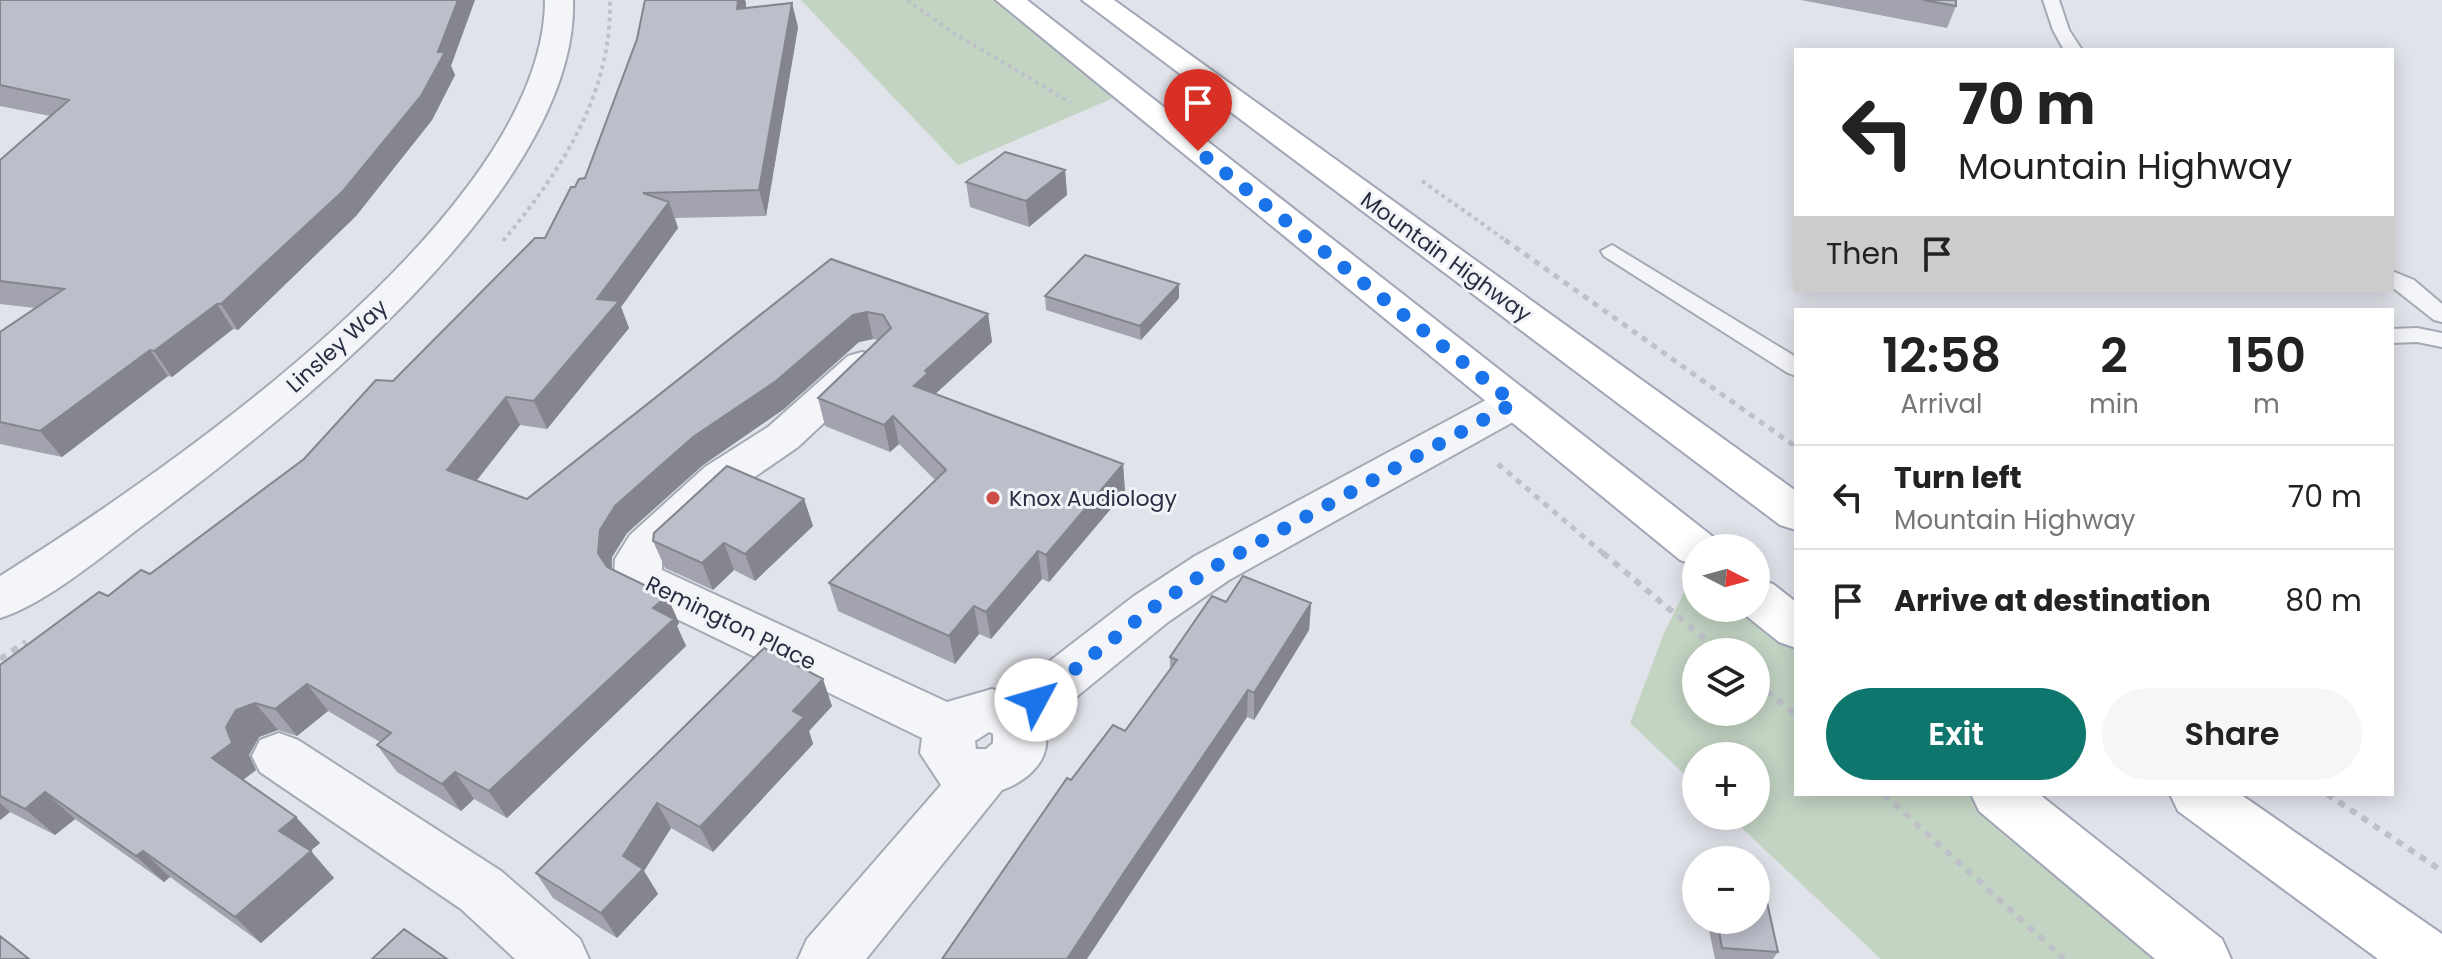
<!DOCTYPE html>
<html lang="en">
<head>
<meta charset="utf-8">
<style>
  body { margin:0; font-family:Poppins,sans-serif; background:#f6f6f6; color:#222; height:100vh; display:flex; flex-direction:column; font-size:30px; white-space:nowrap }
  * { box-sizing:border-box; margin:0 }
  p { font-size:26px; color:#767676 }
  .icon { flex:none; width:44px; height:44px; fill:none; stroke:currentColor; stroke-width:2; stroke-linecap:round; stroke-linejoin:round }
  .map { position:relative; flex:1; overflow:hidden }
  .drawer { position:absolute; left:1794px; top:308px; width:600px; height:488px; display:flex; flex-direction:column; background:#fff; border-radius:0px; box-shadow:0 4px 20px #0003 }
  .drawer>* { flex:none }
  .banner { position:absolute; left:1794px; top:48px; width:600px; height:244px; border-radius:0px; box-shadow:0 4px 20px #0003; background:#fff; color:#222; overflow:hidden }
  .needle { width:52px; rotate:96deg }
  .fabs { position:absolute; left:1682px; top:534px; display:grid; gap:16px }
  .fabs a { display:grid; place-items:center; width:88px; height:88px; border-radius:50%; background:#fff; box-shadow:0 4px 20px #0003; font-size:40px }
  .pin { position:absolute; display:grid; place-items:center; width:68px; height:68px; color:#fff; margin:-82px -34px; border-radius:50% 50% 50% 0; rotate:-45deg; box-shadow:0 0 8px #0007 }
  .pin .icon { rotate:45deg }
  .me { position:absolute; width:88px; margin:-44px; rotate:51deg; stroke-linejoin:round; filter:drop-shadow(0 0 6px #0008) }
  .turn { display:flex; align-items:center; gap:28px; height:168px; padding:0 32px; font-size:36px }
  .turn .icon { width:104px; height:104px; stroke-width:2.5 }
  .turn b { display:block; font-size:56px; line-height:68px }
  .then { display:flex; align-items:center; height:76px; padding:0 32px; background:#0003; gap:16px; font-size:30px }
  .eta { display:flex; justify-content:space-evenly; align-items:center; height:136px; text-align:center }
  .eta b { font-size:48px; font-weight:600; line-height:56px }
  .button { display:flex; gap:16px; margin-top:auto; padding:16px 32px }
  .button a { flex:1; height:92px; border-radius:48px; background:#0f766e; color:#fff; font-size:32px; font-weight:600; line-height:92px; text-align:center }
  .button a+a { background:#f6f6f6; color:#222 }
  ul { padding:0; list-style:none }
  li { display:flex; align-items:center; gap:24px; height:104px; padding:0 32px; border-top:2px solid #e0e0e0 }
  li div { flex:1 }
  li b { display:block; font-size:30px }
  li em { font-style:normal }
  .map>svg:first-child { display:block }
</style>
</head>
<body>
<div class="map">
<svg width="2442" height="959" viewBox="0 0 2442 959">
  <rect width="100%" height="100%" fill="#e1e3ea"/>
  <!-- green -->
  <path fill="#c3d4c3" fill-rule="evenodd" d="M801 0H1010L1125 93 958 165Z
    M1696 568V608H1756L1796 629V794H1998L2201 959H1881L1729 816H1756V756H1696V785L1630 723 1664 633ZM1696 652H1756V712H1696Z"/>
  <g fill="none" stroke-linecap="round" stroke-linejoin="round">
    <!-- service casing -->
    <g stroke="#a6a9b4" stroke-width="4">
      <path id="service" d="M2043 0H2059L2069 30 2082 50H2064L2053 30Z
        M1612 245 1796 357V376L1788 373 1604 256 1601 251Z
        M2392 271 2414 280 2442 304V322L2434 320 2392 287Z
        M2417 328 2442 333V347L2417 342 2392 343V329Z"/>
    </g>
    <!-- minor casing -->
    <g stroke="#a6a9b4" stroke-width="4">
      <path id="minor" d="M545 0H573C579 190 286 419 146 523 106 553 46 604 0 618V576C165 473 545 212 545 0Z
        M862 352 876 356 882 365 876 374 798 447 737 489 662 559V570L947 702 992 689 1007 694 1134 596 1195 556 1499 393 1514 389 1529 393 1535 403 1529 413 1229 580 1168 622 1042 725C1057 756 1028 781 1002 790L866 959H798L807 939 941 785 920 753 922 738 621 592 614 579 615 559 630 535 705 467 768 427 848 356ZM989 732 993 734V743L986 749H976L975 741Z
        M279 733 298 740 501 871 580 939 589 959H515L461 909 260 772 252 756 260 740Z"/>
    </g>
    <!-- primary casing -->
    <g stroke="#a1a5b6" stroke-width="4">
      <path id="primary" d="M996 0H1027L1712 536 1719 548H1696V565L1680 560Z
        M1082 0H1114L1796 491V530L1780 525Z
        M1756 579 1773 584 1796 602V648L1779 642 1739 610 1756 608Z
        M1971 794H2039L2222 939 2231 959H2155L1979 811Z
        M2170 794H2240L2442 934V959H2378L2178 811Z"/>
    </g>
    <!-- path-far2 -->
    <path stroke="#bfc1c9" stroke-width="4" stroke-dasharray="4 4" stroke-linecap="butt" d="M907 0 952 32 1071 103
      M1422 181 1508 242
      M503 241C561 171 612 94 610 0"/>
    <!-- path-far1 -->
    <path stroke="#bfc1c9" stroke-width="5" stroke-dasharray="6 6" stroke-linecap="butt" d="M1505 240 1796 447
      M1498 464 1605 555"/>
    <!-- path -->
    <path stroke="#bfc1c9" stroke-width="6" stroke-dasharray="7 7" stroke-linecap="butt" d="M1603 553 1720 652
      M0 659 26 642
      M1756 682 1796 715
      M1884 794 2064 959
      M2327 794 2442 871"/>
    <!-- service -->
    <use href="#service" fill="#f4f5f8" fill-rule="evenodd"/>
    <!-- minor -->
    <use href="#minor" fill="#f4f5f8" fill-rule="evenodd"/>
    <!-- primary -->
    <use href="#primary" fill="#fff" fill-rule="evenodd"/>
  </g>
  <!-- wall -->
  <path fill="#a2a3ae" d="M0 0 451 66 455 75 432 120 356 216 238 330 233 329 172 377 168 376 62 457 0 444V332L35 308 0 304V160L50 116 0 106Z
    M1801 0H1956V6L1947 28Z
    M746 3V8L798 27 766 216 675 218 678 228 621 307 629 328 547 429 520 425 476 481 527 499 831 259 988 314 992 342 935 394 1123 464 1125 492 1049 582 1042 579 991 639 979 634 955 664 838 611 829 583 935 480 899 444 890 452 825 426 818 398 878 340 873 339 859 342 784 409 703 465 627 533 612 557V569L667 596 679 623 677 626 686 646 507 818 474 799 461 811 397 772 377 745 380 742 328 711 297 736 278 730 259 737 249 755 256 770 243 780 320 843 310 851 334 878 261 943 170 877 164 882 75 819 55 835 10 812 0 820V665L108 596 150 574 304 459 393 381 545 238 575 187Z
    M1065 170 1067 195 1029 227 970 207 966 182Z
    M1045 296 1179 298 1141 340 1046 310Z
    M804 499 813 526 755 581 734 570 713 590 665 568 653 541Z
    M1226 602 1311 603 1309 630 1254 720 1247 717 1126 899 1071 780 1125 731 1170 669V657Z
    M764 648 832 706 809 731 813 744 713 852 671 828 644 871 658 894 617 938 553 898 536 873Z
    M1707 920H1756L1778 952 1773 959H1715Z"/>
  <!-- shaded-wall -->
  <path fill="#84858d" d="M458 0H475L451 66 455 75 432 120 356 216 238 330 221 304 438 52Z
    M738 0H745L746 3 744 33 737 9Z
    M792 3 798 27 766 216 759 190Z
    M1065 170 1067 195 1029 227 1026 201Z
    M669 202 678 228 621 307 629 328 547 429 534 401 597 299Z
    M1179 284V298L1141 340 1140 326Z
    M217 304 233 329 172 377 154 351Z
    M867 312 873 339 859 342 784 409 703 465 627 533 612 557 611 580 598 553 600 530 615 506 693 437 853 315Z
    M988 314 992 342 933 396 914 386 925 371Z
    M150 350 168 376 62 457 40 431Z
    M506 397 520 425 463 498 447 470Z
    M893 416 899 444 890 452 884 425Z
    M1123 464 1125 492 1049 582 1046 555Z
    M804 499 813 526 755 581 745 554Z
    M724 543 734 570 713 590 702 563Z
    M1038 551 1042 579 991 639 986 612Z
    M667 596 679 623 677 626 686 646 507 818 489 791 653 608Z
    M1311 603 1309 630 1254 720V693Z
    M974 606 979 634 955 664 949 636Z
    M823 679 832 706 809 731 813 744 713 852 700 827 793 711Z
    M307 684 328 711 297 736 275 709Z
    M1248 690 1247 717 1087 959H1067L1123 874Z
    M255 703 278 730 259 737 249 755 256 770 236 785 212 758 226 727 236 710Z
    M455 772 474 799 461 811 442 784Z
    M45 792 75 819 55 835 25 809Z
    M0 803 10 812 0 820Z
    M657 803 671 828 644 871 658 894 617 938 601 913 623 856Z
    M296 817 320 843 303 857 279 831Z
    M143 851 170 877 164 882 136 856Z
    M311 851 334 878 261 943 235 917Z"/>
  <!-- building -->
  <path fill="#bcbeca" stroke="#84858d" stroke-width="2" d="M0 0H458L438 52H445L421 96 343 191 221 304H217L154 351 150 350 40 431 0 422V332L64 289 0 281V160L69 100 0 85Z
    M645 0H738L737 9 792 3 759 190 643 193 669 202 597 299 619 301 534 401 506 397 447 470 527 499 831 259 988 314 925 371 928 373 914 386 1123 464 1046 555 1038 551 986 612 974 606 949 636 829 583 946 470 893 416 884 425 818 398 891 328 883 315 867 312 853 315 776 381 693 437 615 506 600 530 598 553 607 567 667 596 653 608 674 619 489 791 455 772 442 784 377 745 391 733 307 684 275 709 255 703 236 710 226 727 232 743 212 758 296 817 279 831 311 851 235 917 143 851 136 856 45 792 25 809 0 796V665L99 592 108 596 141 570 150 574 304 459 376 380 393 381 535 238H545L571 187H575L579 179 585 178 637 39Z
    M1923 0H1956V6Z
    M1005 152 1065 170 1026 201 966 182Z
    M1085 255 1179 284 1140 326 1045 296Z
    M727 466 804 499 745 554 724 543 702 563 653 541 654 533Z
    M1243 576 1311 603 1254 693 1248 690 1123 874 1067 959H942L1067 778 1071 780 1113 725 1125 731 1177 660 1170 657 1212 596 1226 602Z
    M764 648 823 679 793 711 804 717 700 827 657 803 623 856 643 869 601 913 536 873Z
    M1756 874 1761 875 1778 952 1722 948 1717 920H1756Z
    M404 929 447 959H372Z
    M0 936 29 959H0Z"/>
  <g fill="none" stroke-linecap="round" stroke-linejoin="round">
    <!-- route -->
    <path stroke="#1a73e8" stroke-width="14" stroke-dasharray="0 25.2" d="M1036 700 1151 609 1212 568 1514 403 1198 151"/>
  </g>
  <!-- markers -->
  <circle fill="#cf4e47" stroke="#f1f3f7" stroke-width="3" cx="993" cy="498" r="8"/>
  <g text-anchor="middle" dominant-baseline="central" stroke-width="6" stroke-linejoin="round" paint-order="stroke">
    <!-- street labels -->
    <g font-size="22" fill="#2a2d42" stroke="#f1f3f7">
      <text transform="translate(1446 257) rotate(36)">Mountain Highway</text>
      <text transform="translate(337 346) rotate(-42)">Linsley Way</text>
      <text transform="translate(731 623) rotate(26)">Remington Place</text>
    </g>
    <!-- poi labels -->
    <g font-size="22" fill="#2a2d42" stroke="#f1f3f7" text-anchor="start">
      <text x="1009" y="498">Knox Audiology</text>
    </g>
  </g>
</svg>
<div class="fabs">
<a><svg class="needle" viewBox="-14 -14 28 28"><path d="M0-13l5 13h-10z" fill="#e53935"/><path d="M0 13l5-13h-10z" fill="#767676"/></svg></a>
<a><svg class="icon" aria-label="layers" viewBox="0 0 24 24"><path d="M12 4l9 5-9 5-9-5zM3 14l9 5 9-5"/></svg></a>
<a>+</a>
<a>−</a>
</div>
<div class="pin" style="left:1198px;top:151px;background:#d93025"><svg class="icon" aria-label="arrive" viewBox="0 0 24 24"><path d="M6 21V4h12l-3 4 3 4H6"/></svg></div>
<svg class="me" style="left:1036px;top:700px" viewBox="-20 -20 40 40"><circle r="19" fill="#fff"/><path d="M0-13L10 11 0 6-10 11z" fill="#1a73e8"/></svg>
<div class="banner">
<div class="turn"><svg class="icon" aria-label="left" viewBox="0 0 24 24"><path d="M17 20v-9H6M10 6l-5 5 5 5"/></svg><div><b>70 m</b>Mountain Highway</div></div>
<div class="then">Then<svg class="icon" aria-label="arrive" viewBox="0 0 24 24"><path d="M6 21V4h12l-3 4 3 4H6"/></svg></div>
</div>
<section class="drawer">
<div class="eta">
<div><b>12:58</b><p>Arrival</p></div>
<div><b>2</b><p>min</p></div>
<div><b>150</b><p>m</p></div>
</div>
<ul>
<li><svg class="icon" aria-label="left" viewBox="0 0 24 24"><path d="M17 20v-9H6M10 6l-5 5 5 5"/></svg><div><b>Turn left</b><p>Mountain Highway</p></div><em>70 m</em></li>
<li><svg class="icon" aria-label="arrive" viewBox="0 0 24 24"><path d="M6 21V4h12l-3 4 3 4H6"/></svg><div><b>Arrive at destination</b></div><em>80 m</em></li>
</ul>
<div class="button"><a>Exit</a><a>Share</a></div>
</section>
</div>
</body>
</html>
